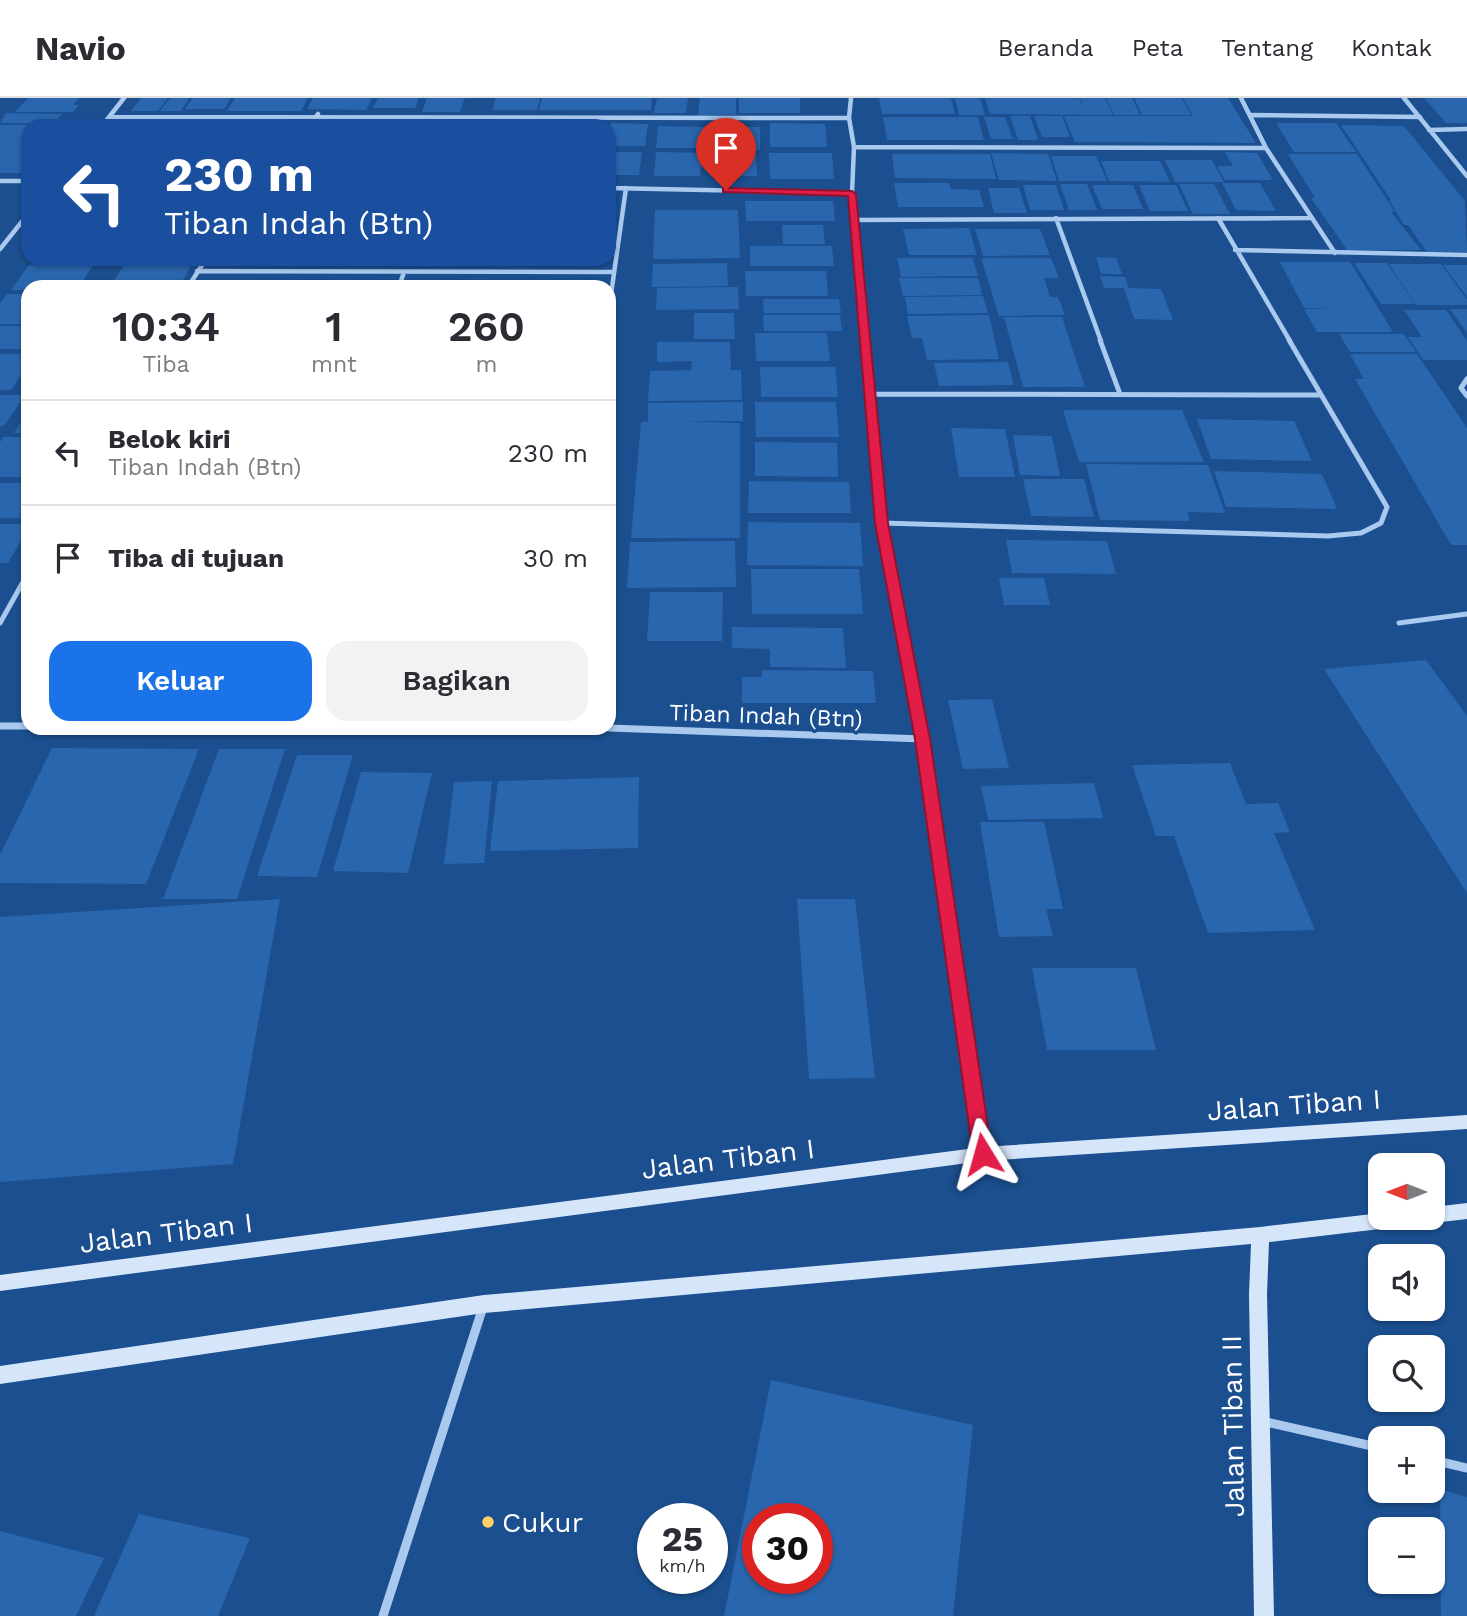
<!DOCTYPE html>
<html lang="id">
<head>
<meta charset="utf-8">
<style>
  body { margin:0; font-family:"Work Sans",sans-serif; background:#f2f2f3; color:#2b2b33; height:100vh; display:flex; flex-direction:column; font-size:26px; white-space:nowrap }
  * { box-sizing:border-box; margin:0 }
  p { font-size:23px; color:#7c7c81 }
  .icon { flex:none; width:38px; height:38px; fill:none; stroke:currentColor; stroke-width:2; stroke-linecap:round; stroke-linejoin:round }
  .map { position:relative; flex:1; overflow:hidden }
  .panel { position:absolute; left:21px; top:182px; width:595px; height:455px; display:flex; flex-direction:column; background:#fff; border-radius:21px; box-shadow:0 2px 5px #0004 }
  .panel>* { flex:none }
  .guide { position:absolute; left:21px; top:21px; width:595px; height:147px; border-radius:21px; box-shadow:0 2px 5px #0004; background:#1a4fa0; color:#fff; overflow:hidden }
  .needle { width:46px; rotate:270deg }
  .controls { position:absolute; left:1368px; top:1055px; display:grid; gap:14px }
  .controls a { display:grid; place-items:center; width:77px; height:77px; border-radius:14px; background:#fff; box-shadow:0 2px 5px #0004; font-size:35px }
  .speed { position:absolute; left:637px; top:1405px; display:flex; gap:14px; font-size:35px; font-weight:700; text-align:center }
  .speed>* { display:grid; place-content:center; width:91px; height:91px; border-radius:50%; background:#fff; box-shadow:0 2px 5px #0004; line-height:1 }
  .speed small { font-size:18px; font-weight:400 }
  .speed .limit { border:10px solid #d22; background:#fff; color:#111 }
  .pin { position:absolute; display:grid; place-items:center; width:60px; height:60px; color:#fff; margin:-72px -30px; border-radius:50% 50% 50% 0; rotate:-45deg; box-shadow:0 0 7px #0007 }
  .pin .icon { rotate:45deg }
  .me { position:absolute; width:77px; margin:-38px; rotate:352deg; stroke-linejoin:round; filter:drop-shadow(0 0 5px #0008) }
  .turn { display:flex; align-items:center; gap:24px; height:147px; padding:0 28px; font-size:32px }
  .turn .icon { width:91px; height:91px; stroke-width:2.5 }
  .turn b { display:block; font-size:49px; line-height:60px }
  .eta { display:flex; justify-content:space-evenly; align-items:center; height:119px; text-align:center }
  .eta b { font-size:42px; font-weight:600; line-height:49px }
  .cta { display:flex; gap:14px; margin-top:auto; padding:14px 28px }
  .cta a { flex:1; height:80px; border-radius:21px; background:#1a73e8; color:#fff; font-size:28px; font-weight:600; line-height:80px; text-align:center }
  .cta a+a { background:#f2f2f3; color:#2b2b33 }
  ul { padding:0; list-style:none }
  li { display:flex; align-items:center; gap:21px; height:105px; padding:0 28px; border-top:2px solid #e1e1e2 }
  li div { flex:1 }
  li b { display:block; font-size:26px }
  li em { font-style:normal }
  header { display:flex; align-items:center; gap:42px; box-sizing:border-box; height:98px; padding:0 35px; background:#fff; border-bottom:2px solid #e1e1e2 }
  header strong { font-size:33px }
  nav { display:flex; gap:38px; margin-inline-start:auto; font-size:24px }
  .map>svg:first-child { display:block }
</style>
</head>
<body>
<header>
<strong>Navio</strong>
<nav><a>Beranda</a><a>Peta</a><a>Tentang</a><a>Kontak</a></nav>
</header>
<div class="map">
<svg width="1467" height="1518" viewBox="0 0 1467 1518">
  <rect width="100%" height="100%" fill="#1b4f8f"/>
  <!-- building -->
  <path fill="#2a66ad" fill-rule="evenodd" d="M28 0H79L73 7H79L73 14H15Z
    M141 0H168L158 13H131Z
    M170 0H189L181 13H160Z
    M193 0H231L224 11H185Z
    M235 0H308L301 13H227Z
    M313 0H372L366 12 307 11Z
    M378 0H419L415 10H373Z
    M427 0H465L460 14H422Z
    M496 0H540L537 12H492Z
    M542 0H652L651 12H539Z
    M657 0H688L686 15H654Z
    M700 0H736V17H698Z
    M739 0H800V15H739Z
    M879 0H951L955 16H882Z
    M955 0H980L985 17H959Z
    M985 0H1079L1085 13 1080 0H1105L1113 17 990 16Z
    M1106 0H1132L1140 17H1114Z
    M1134 0H1182L1191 17H1142Z
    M1183 0H1228L1256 45 1075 44 1064 18H1193Z
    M1424 0H1467V25H1446Z
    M6 15 62 16 53 26 0 25Z
    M1010 18H1030L1038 42H1018Z
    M1034 18H1062L1070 39H1042Z
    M883 19H978L984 42H887Z
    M984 19H1005L1013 41H991Z
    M205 20H244L239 28H199Z
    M448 22H495L493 28H445Z
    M145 23H198L195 28H141Z
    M611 25 648 26 645 48H609Z
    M770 25 825 26 827 49H770Z
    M1276 25H1336L1356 54H1294Z
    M0 27H28V75H0Z
    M1341 27 1404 28 1465 103 1467 154H1427L1408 127H1404L1389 102H1391Z
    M658 28 706 29 705 50H656Z
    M716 29H760V52L715 51Z
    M610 54H642L639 77H609Z
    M656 54 702 55 700 78H654Z
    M1225 54 1257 55 1273 82H1225L1217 68H1233Z
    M711 55H756L757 78H710Z
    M769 55H832L834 81H770Z
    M991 55 1048 56 1057 83 999 82Z
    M892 56H990L996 81 895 80Z
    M1288 56H1357L1395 114H1391L1421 152H1347L1311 100H1315Z
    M1051 58H1096L1107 83H1059Z
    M1165 62H1212L1224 84H1175Z
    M1101 63H1160L1170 84 1109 83Z
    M894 85H949L951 91 979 92 984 109H898Z
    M1222 85H1260L1276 113 1236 112Z
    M1060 86H1087L1097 112H1069Z
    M1179 86H1214L1230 116H1193Z
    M1023 87H1056L1064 112H1030Z
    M1092 87H1133L1143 111H1102Z
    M1139 87H1176L1188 113H1150Z
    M988 90H1019L1027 115H994Z
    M745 103H833L835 123H746Z
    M655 112H738L740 160 653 161Z
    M782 127H823L825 146H783Z
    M969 130 977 157H909L903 131Z
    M975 131H1040L1050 157 983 158Z
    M750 148H832L834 168H750Z
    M1096 159 1116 160 1122 176H1101Z
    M897 160H973L978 178 901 179Z
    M981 160H1051L1059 180H1044L1050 199H1058L1065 217 999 218Z
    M40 161H112L110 164H37Z
    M128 161H195L179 189H110Z
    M1280 164H1350L1393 234H1317L1304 211 1337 210H1304Z
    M727 165 728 188 652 189 653 166Z
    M1354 165H1387L1415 206H1381Z
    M1389 166H1441L1467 202V207H1416Z
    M29 167H93L79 189H28V192H11Z
    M1443 167H1467V199Z
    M745 173H826L828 198H746Z
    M1100 178 1125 179 1129 190 1161 191 1173 222 1134 221 1124 190H1104Z
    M899 180H978L982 197 903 198Z
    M738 189 739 211 656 212 657 190Z
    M7 196H28V226H0V205Z
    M983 198 988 215 908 216 905 199Z
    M763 201H839L841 215H764Z
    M1450 211H1467V235Z
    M1404 212H1446L1467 243V262H1423L1408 239H1422Z
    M694 215H734L735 241H694Z
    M763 217H840L842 233H764Z
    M989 217 999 261 927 262 922 240H912L907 218Z
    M1004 219H1062L1085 289H1023Z
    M0 228H28V251H0Z
    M755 235H827L830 263H756Z
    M1339 236H1404L1416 254H1350Z
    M657 244H730L731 272H741L742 302 648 303 650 273 691 272 692 263 657 264Z
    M0 256H28V266L11 292H0Z
    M1350 256H1417L1467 330V447H1451L1355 281H1364Z
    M1008 264 1014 287 939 288 934 265Z
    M760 269H835L838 299H761Z
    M0 297H25L4 328H0Z
    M743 304V323H683L740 325V440H631L641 324H648V305Z
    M755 304H836L839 339H756Z
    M1063 312H1182L1204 364H1079Z
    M28 313V335H14Z
    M1197 321 1294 323 1312 363 1211 361Z
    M951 330 1005 331 1015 379H959Z
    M1013 337 1052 338 1060 378 1020 377Z
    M3 339H28V379H0V344Z
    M755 344 837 345 838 379 755 378Z
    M1086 366 1208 367 1225 415 1187 414 1190 423 1100 422Z
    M1214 373 1322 376 1337 411 1226 409Z
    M1023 381H1084L1094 419 1031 418Z
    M749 383 849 384 851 415H748Z
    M0 385H28V420H0Z
    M748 424 860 425 863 468 747 467Z
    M0 426H28V431L8 465H0Z
    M1006 442 1107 443 1116 476 1012 475Z
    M735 443 736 489 627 490 630 444Z
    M751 471H859L863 516H752Z
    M999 480H1044L1050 507H1004Z
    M650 494H723L722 543H647Z
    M732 529 843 530 846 570 770 569V551L732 550Z
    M1426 562 1467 618V795L1324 571Z
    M762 572 873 573 876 605H742V579H762Z
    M992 601 1009 670 963 671 948 602Z
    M52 650 199 651 146 786 0 785V757Z
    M219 651H285L237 801H163Z
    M297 657H353L317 779 257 778Z
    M1230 665 1246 706 1278 705 1290 734 1274 735 1315 832 1208 835 1174 738H1156L1132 667Z
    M361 674 432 675 408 775 333 773Z
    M639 679 638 750 490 753 498 683Z
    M492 683 484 765 444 766 454 684Z
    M1094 685 1103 720 988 722 981 688Z
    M980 724H1044L1063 811H1046L1053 838 999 839Z
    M280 801 233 1066 0 1084V819Z
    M797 801H855L875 980 809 981Z
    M1032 870H1136L1156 952H1047Z
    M771 1282 973 1327 953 1518H724ZM758 1421H817V1480H758Z
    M1440 1391 1467 1399V1518H1441Z
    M139 1416 250 1440 218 1518H94Z
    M0 1433 104 1460 76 1518H0Z"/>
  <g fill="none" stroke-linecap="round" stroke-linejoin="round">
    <!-- street-far3 -->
    <path stroke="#a9c9ee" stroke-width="4.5" d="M851 0 849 20 854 49 852 95 865 243
      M1241 0 1266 50 1335 155
      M1404 0 1467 78
      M1251 17 1420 19
      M110 19 849 20
      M102 28 124 0
      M309 28 318 16
      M1429 32 1467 31
      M854 49 1266 50
      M0 83H28
      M609 90 852 95
      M1056 120 1101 243
      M1218 120 1290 243
      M854 122 1310 120
      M0 151 28 116
      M1235 152 1467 157
      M197 173 613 174
      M188 189 206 161
      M399 189 404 174
      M609 211 626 90"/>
    <!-- street-far2 -->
    <path stroke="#a9c9ee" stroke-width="5" d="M865 242 882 425 908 561
      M1100 242 1120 296
      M1467 281 1461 290 1467 298
      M869 296 1320 297
      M882 425 1328 438 1361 435 1381 425 1387 409 1289 242
      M0 525 28 475
      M1399 525 1467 516"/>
    <!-- street-far1 -->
    <path stroke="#a9c9ee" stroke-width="7" d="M907 559 923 641 971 976
      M0 628H28
      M609 630 923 641"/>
    <!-- street -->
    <path stroke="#a9c9ee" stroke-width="9" d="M971 974 983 1056
      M1262 1323 1381 1350
      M1433 1362 1467 1370
      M383 1518 483 1209"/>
    <!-- secondary -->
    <path fill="#d6e6fa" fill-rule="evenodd" d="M1467 1017V1031L983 1063 0 1193V1177L983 1049Z
      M1467 1105V1121L1433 1125 1426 1120H1433V1109Z
      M1381 1115V1120H1414L1411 1126 1405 1128 1269 1144 1267 1196 1274 1518H1254L1249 1196 1251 1146 484 1215 0 1286V1268L484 1197 1260 1129Z"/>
  </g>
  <!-- route -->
  <path fill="#e11d48" stroke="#92132f" stroke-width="2" d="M726 90 852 93 856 96 888 425 930 641 992 1056 990 1062 983 1065 976 1062 973 1056 915 641 875 425 848 98 723 94V90Z"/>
  <!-- markers -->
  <circle fill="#ffd166" stroke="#1b4f8f" stroke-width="2.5" cx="488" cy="1424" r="7"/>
  <g text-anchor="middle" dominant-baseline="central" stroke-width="7" stroke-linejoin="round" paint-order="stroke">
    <!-- street labels -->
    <g font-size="23" fill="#fff" stroke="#1b4f8f">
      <text transform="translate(766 618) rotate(2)">Tiban Indah (Btn)</text>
    </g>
    <!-- near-street labels -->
    <g font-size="28" fill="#fff" stroke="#1b4f8f">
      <text transform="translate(1294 1007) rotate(-4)">Jalan Tiban I</text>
      <text transform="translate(728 1061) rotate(-7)">Jalan Tiban I</text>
      <text transform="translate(166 1135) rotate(-7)">Jalan Tiban I</text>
      <text transform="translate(1233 1328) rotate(-91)">Jalan Tiban II</text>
    </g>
    <!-- near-poi labels -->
    <g font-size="28" fill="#fff" stroke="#1b4f8f" text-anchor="start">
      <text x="502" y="1424">Cukur</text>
    </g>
  </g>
</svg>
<div class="controls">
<a><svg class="needle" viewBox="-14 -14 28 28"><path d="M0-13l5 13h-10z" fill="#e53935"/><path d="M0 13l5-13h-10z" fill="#7c7c81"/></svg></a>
<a><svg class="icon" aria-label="sound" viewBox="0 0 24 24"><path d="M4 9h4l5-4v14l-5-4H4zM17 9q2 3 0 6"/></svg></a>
<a><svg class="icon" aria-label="search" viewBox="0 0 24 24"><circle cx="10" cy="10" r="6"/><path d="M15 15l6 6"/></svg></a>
<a>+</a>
<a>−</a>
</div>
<div class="speed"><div>25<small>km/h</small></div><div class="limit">30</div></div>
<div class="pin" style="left:726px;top:92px;background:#d93025"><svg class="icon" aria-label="arrive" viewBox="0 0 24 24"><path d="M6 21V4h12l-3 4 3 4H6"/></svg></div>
<svg class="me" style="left:983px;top:1056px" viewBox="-20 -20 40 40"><path d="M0-17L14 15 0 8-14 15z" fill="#e11d48" stroke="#fff" stroke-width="4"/></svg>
<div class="guide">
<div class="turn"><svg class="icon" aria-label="left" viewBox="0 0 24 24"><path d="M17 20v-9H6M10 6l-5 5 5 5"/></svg><div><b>230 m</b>Tiban Indah (Btn)</div></div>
</div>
<section class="panel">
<div class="eta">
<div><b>10:34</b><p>Tiba</p></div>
<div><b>1</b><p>mnt</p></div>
<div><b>260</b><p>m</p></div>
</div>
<ul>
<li><svg class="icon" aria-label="left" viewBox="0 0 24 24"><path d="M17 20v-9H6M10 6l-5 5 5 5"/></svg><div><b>Belok kiri</b><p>Tiban Indah (Btn)</p></div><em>230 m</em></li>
<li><svg class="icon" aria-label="arrive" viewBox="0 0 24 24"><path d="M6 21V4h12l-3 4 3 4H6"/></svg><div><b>Tiba di tujuan</b></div><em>30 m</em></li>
</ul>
<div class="cta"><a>Keluar</a><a>Bagikan</a></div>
</section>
</div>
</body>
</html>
